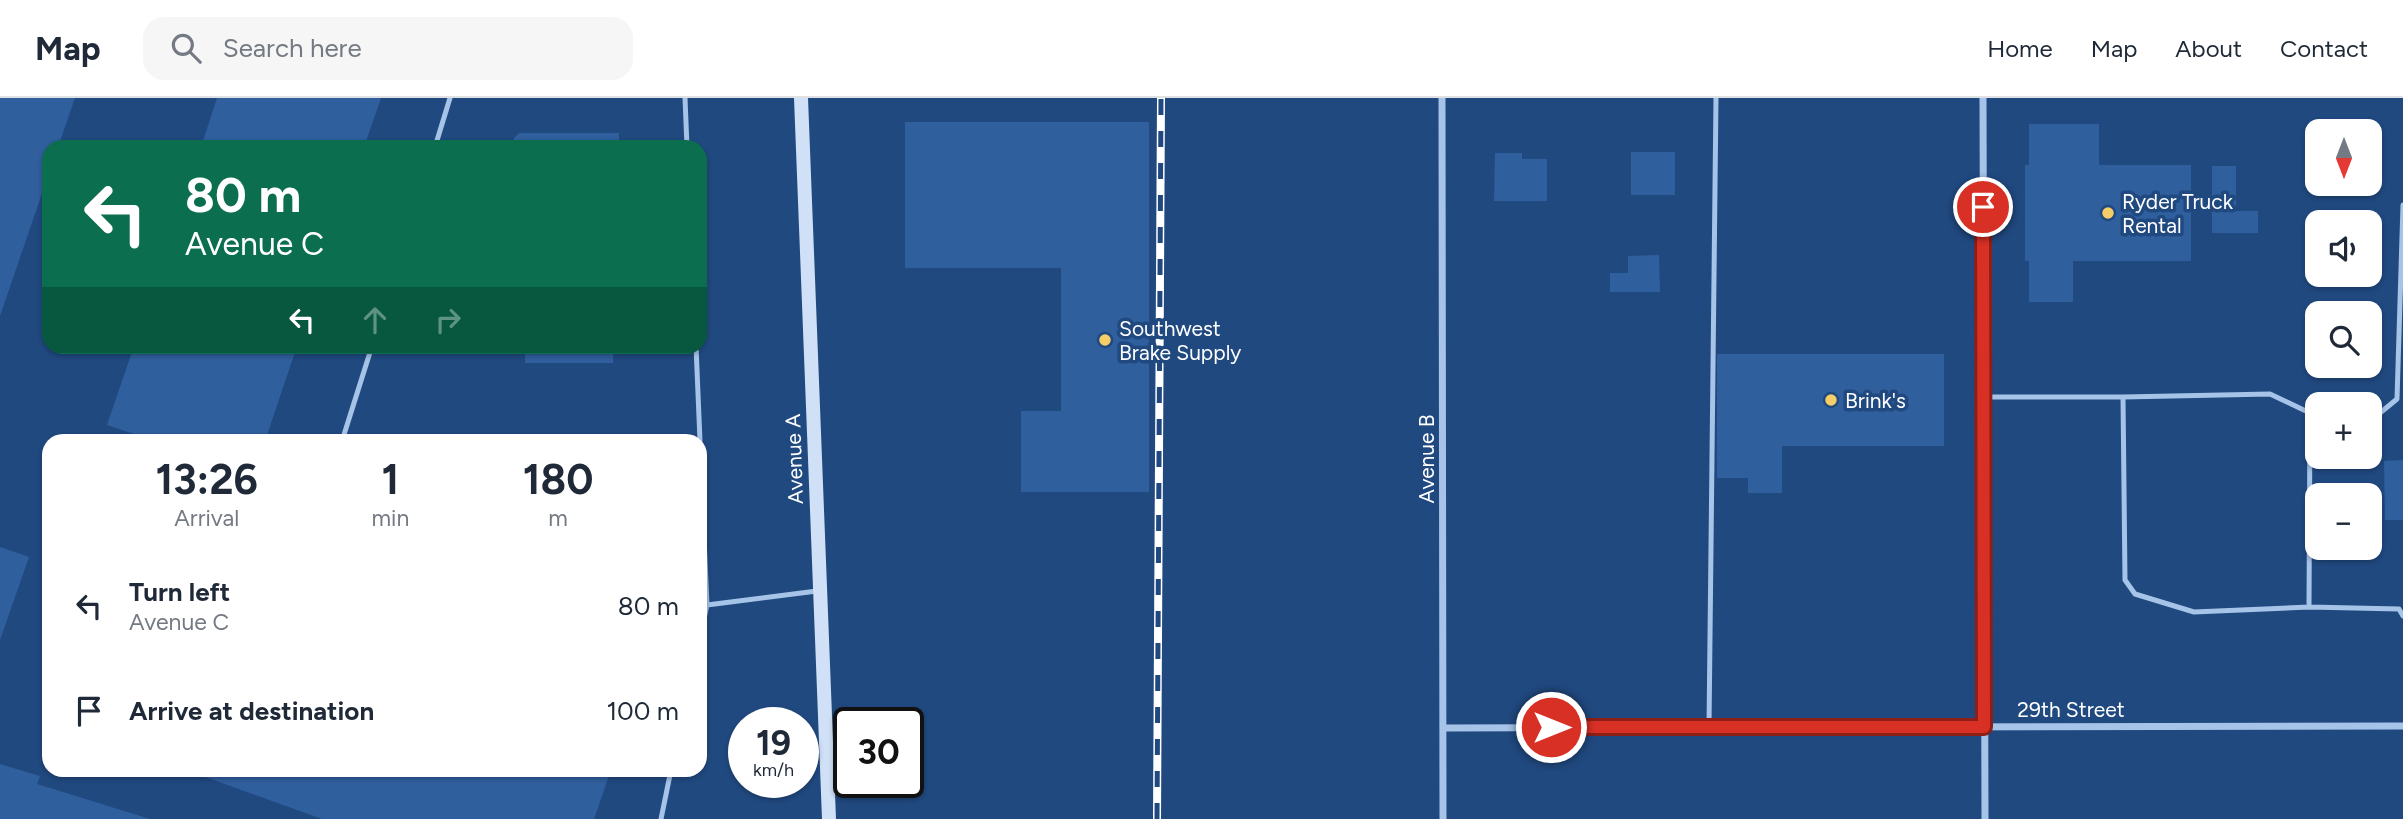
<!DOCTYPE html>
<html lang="en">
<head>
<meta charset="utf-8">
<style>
  body { margin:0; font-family:Figtree,sans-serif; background:#f6f6f7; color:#1f2937; height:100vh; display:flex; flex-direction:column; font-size:26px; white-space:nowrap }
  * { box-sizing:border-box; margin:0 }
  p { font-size:23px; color:#747a83 }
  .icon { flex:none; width:38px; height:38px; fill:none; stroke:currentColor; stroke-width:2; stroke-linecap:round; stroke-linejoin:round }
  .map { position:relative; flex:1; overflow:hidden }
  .drawer { position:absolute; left:42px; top:336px; width:665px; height:343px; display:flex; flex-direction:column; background:#fff; border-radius:21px; box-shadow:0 2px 5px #0004 }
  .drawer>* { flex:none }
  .banner { position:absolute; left:42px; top:42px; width:665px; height:214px; border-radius:21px; box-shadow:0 2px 5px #0004; background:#0b6e4f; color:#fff; overflow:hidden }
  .needle { width:46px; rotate:180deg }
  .tools { position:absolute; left:2305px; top:21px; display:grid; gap:14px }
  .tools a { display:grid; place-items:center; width:77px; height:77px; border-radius:14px; background:#fff; box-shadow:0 2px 5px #0004; font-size:35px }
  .speed { position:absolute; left:728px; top:609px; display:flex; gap:14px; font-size:35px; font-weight:700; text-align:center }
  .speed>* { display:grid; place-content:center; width:91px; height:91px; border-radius:50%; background:#fff; box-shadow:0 2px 5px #0004; line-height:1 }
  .speed small { font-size:18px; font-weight:400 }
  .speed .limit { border:4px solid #111; border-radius:10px; background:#fff; color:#111 }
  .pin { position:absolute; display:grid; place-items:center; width:60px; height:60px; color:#fff; margin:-30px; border:4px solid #fff; border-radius:50%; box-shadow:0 2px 7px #0007 }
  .me { position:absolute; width:77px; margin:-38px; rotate:90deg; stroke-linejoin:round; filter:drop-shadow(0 0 5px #0008) }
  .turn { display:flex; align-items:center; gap:24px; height:147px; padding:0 28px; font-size:32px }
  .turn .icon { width:91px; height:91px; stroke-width:2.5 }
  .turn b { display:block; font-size:49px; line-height:60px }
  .lanes { display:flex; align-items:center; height:66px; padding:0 28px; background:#0003; justify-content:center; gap:35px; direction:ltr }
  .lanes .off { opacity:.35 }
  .eta { display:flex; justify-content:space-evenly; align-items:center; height:119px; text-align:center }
  .eta b { font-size:42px; font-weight:700; line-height:49px }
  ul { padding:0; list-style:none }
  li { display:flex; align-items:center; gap:21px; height:105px; padding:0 28px }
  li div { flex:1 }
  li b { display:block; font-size:26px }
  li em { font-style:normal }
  header { display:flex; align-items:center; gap:42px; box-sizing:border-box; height:98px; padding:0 35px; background:#fff; border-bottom:2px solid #e0e1e3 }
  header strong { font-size:33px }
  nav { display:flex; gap:38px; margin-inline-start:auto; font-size:24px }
  .search { width:490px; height:63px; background:#f6f6f7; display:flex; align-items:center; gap:18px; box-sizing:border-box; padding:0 24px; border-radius:21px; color:#747a83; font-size:26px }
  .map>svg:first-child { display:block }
</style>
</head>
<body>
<header>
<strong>Map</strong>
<div class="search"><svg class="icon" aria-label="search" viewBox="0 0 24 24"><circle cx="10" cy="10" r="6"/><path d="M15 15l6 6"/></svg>Search here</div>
<nav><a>Home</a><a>Map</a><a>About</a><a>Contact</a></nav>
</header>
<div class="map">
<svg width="2403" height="721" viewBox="0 0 2403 721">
  <rect width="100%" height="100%" fill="#204980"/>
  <!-- building -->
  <path fill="#305f9e" d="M0 0H75L58 49H49V75L0 218Z
    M217 0H381L364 49H201Z
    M905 24H1149V394H1021V313H1061V170H905Z
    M2029 26H2099V67H2191V163H2073V204H2029V163H2025V67H2029Z
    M519 35H619V49H514V40Z
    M1631 54H1675V97H1631Z
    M1495 55H1522V61H1547V103H1494Z
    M2212 68H2236V113H2258V135H2212Z
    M1659 157 1660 194H1610V175H1628V158Z
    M134 248H297L265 343H155L107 327Z
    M525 248H613V265H525Z
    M1717 256H1944V348H1782V395H1748V380H1717Z
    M2403 362V422H2385L2384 363Z
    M0 449 29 459 0 542Z
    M0 666 40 678 37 686 150 721H0Z
    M186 672H611L594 721H322Z"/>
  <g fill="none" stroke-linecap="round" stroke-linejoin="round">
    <!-- service -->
    <path stroke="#a6c3e8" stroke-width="5" d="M685 0 687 49
      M435 49 450 0
      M696 248 700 343
      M1983 299H2123L2125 482 2135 496 2194 514 2309 509
      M2123 299 2270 296 2310 315
      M2317 315H2310L2309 509 2399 511 2403 518
      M2370 315H2380L2397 301 2403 107
      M342 343 372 248
      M700 348 707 507 700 505
      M700 539 707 507 817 493
      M1709 629 1716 0
      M661 721 671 672"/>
    <!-- minor -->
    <path stroke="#a6c3e8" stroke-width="7" d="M1442 0 1443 721
      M1983 0 1985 721
      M1445 630 2403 628"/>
    <!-- secondary -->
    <path stroke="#d0e0f6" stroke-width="14" d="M801 0 829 721"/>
    <!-- rail casing -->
    <g stroke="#fff" stroke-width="8">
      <path id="rail" d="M1157 721 1161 0"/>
    </g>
    <!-- rail -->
    <use href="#rail" stroke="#204980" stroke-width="5" stroke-dasharray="16" stroke-linecap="butt"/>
  </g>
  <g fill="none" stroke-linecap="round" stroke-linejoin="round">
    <!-- route casing -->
    <g stroke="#8d1f18" stroke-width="18">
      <path id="route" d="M1551 629H1984L1983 109"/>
    </g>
    <!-- route -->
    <use href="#route" stroke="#d93025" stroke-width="12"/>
  </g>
  <!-- markers -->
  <g fill="#f5ce67" stroke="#204980" stroke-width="2.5">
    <circle cx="2108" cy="115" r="7"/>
    <circle cx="1105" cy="242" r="7"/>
    <circle cx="1831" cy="302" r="7"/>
  </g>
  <g text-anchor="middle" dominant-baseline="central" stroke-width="7" stroke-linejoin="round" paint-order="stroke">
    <!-- poi labels -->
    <g font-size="21" fill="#fff" stroke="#204980" text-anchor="start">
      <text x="2122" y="103">Ryder Truck<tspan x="2122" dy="24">Rental</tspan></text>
      <text x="1119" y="230">Southwest<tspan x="1119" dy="24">Brake Supply</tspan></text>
      <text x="1845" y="302">Brink's</text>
    </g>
    <!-- street labels -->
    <g font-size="21" fill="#fff" stroke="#204980">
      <text transform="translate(794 361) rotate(-92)">Avenue A</text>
      <text transform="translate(1426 361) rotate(-90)">Avenue B</text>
      <text x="2071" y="611">29th Street</text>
    </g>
  </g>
</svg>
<div class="tools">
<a><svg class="needle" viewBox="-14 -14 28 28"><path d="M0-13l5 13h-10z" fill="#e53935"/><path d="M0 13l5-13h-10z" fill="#747a83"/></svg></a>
<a><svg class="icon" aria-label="sound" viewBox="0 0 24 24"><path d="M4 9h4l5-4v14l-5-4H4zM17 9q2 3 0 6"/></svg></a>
<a><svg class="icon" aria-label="search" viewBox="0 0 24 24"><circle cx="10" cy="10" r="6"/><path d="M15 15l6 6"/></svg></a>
<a>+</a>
<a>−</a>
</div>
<div class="speed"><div>19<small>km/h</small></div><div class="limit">30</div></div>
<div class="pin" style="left:1983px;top:109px;background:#d93025"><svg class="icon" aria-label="arrive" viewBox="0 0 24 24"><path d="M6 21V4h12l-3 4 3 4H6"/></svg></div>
<svg class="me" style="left:1551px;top:629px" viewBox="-20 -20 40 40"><circle r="17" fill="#d93025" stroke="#fff" stroke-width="3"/><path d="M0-11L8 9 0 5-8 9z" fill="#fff"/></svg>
<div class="banner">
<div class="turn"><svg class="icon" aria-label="left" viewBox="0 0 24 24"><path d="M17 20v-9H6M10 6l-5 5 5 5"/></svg><div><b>80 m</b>Avenue C</div></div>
<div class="lanes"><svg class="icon" aria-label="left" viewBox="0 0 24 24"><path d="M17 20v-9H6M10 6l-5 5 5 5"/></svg><svg class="icon off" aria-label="ahead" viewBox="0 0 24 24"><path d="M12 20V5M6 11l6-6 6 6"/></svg><svg class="icon off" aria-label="right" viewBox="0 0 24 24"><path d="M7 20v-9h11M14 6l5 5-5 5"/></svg></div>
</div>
<section class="drawer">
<div class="eta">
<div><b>13:26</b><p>Arrival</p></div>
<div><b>1</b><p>min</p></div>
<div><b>180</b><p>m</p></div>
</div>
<ul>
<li><svg class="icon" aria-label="left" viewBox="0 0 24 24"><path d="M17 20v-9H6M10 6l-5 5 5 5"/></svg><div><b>Turn left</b><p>Avenue C</p></div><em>80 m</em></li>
<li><svg class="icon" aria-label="arrive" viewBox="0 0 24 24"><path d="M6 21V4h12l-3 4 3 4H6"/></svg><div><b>Arrive at destination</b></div><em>100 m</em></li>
</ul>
</section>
</div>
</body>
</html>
